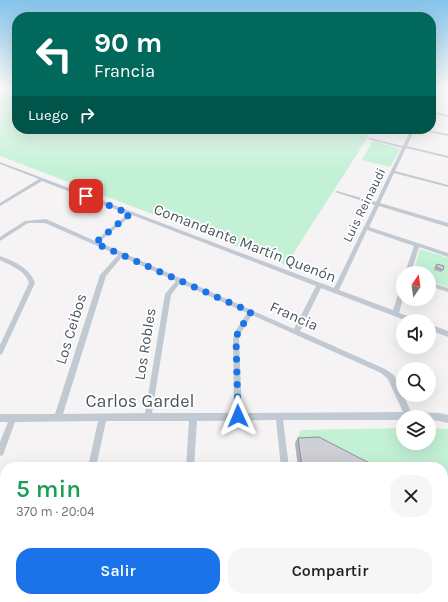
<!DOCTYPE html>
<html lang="es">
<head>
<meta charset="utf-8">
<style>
  body { margin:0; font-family:Karla,sans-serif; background:#f6f6f6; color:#202124; height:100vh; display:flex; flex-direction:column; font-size:15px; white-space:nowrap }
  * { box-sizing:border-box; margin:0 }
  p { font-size:13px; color:#757577 }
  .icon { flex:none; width:22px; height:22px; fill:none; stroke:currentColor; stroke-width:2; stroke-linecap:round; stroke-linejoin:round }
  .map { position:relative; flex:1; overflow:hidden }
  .panel { position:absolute; left:0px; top:462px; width:448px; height:140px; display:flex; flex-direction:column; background:#fff; border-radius:16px 16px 0 0; box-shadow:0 4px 16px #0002 }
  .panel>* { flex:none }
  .banner { position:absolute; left:12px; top:12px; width:424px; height:122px; border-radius:16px; box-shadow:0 4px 16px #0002; background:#00695c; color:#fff; overflow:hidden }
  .needle { width:26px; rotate:13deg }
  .controls { position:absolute; left:396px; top:266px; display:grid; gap:8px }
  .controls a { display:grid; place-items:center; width:40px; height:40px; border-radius:50%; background:#fff; box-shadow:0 4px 16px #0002; font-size:20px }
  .pin { position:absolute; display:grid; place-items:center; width:34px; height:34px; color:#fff; margin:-17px; border-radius:8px; box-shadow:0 2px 6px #0006 }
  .me { position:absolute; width:44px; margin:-22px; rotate:359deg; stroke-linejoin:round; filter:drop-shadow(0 0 3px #0008) }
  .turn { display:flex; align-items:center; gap:14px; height:84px; padding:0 16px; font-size:18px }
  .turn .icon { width:52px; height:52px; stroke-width:2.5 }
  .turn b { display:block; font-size:28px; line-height:34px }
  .then { display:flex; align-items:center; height:38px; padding:0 16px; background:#0003; gap:8px; font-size:15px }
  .round { display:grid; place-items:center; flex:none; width:42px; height:42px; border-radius:16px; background:#f6f6f6 }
  .headline { display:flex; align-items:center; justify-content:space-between; height:68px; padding:0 16px }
  h1 { font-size:24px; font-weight:600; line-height:30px; color:#1e9e55 }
  .cta { display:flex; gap:8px; margin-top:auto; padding:8px 16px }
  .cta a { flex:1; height:46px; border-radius:16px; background:#1a73e8; color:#fff; font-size:16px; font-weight:600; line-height:46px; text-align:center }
  .cta a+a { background:#f6f6f6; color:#202124 }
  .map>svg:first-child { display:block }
</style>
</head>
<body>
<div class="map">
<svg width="448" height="602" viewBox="0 0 448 602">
  <rect width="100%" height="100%" fill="#f5f3f3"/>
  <!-- green -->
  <path fill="#c3f1d5" d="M0 87H17V129H373L286 265 0 156Z
    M373 141 395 147 400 150 390 167 362 160Z
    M420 249 448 258V287L429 281V273H413Z
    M403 428V443H429V428L448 429V564L443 561V467H298L295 443 301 430Z
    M315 597H380L379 602H316Z"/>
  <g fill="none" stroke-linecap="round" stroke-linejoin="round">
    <!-- minor -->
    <path fill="#c1cad2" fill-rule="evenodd" d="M431 87H433L432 90 431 91Z
      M431 111 448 115V117L431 113Z
      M411 129H415L407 146 448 156V158L406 148 395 171 448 185V187L394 173 380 203 448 223V227L379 206 369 227 448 253V257L419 247 411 273H405L414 246 367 230 339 290 393 310 400 289 403 287V298L399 313 416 319 417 321H407L321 288 300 331 385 369 394 375 411 412 439 413 448 415V423L439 421 429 420V417H403V420H283L289 467H281L276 420 197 421 194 467H186L189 421H106L96 467H88L98 421 15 422 3 455 0 456V442L8 422H0V414H55L100 275 118 255 45 223H28L0 241V237L25 221 46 219 95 241 128 214 42 181 0 206V203L39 179 0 164V162L334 288 363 229V228L364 227 375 205 335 192 337 191 376 202 402 148 368 139 370 138 403 146ZM132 215 316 286 294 329 99 242ZM122 257 176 281 165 294 145 413 63 414 106 276ZM180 283 247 313 236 330 233 339 234 413H152L171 295ZM252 315 381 373 388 379 403 412 242 413 239 339 241 333Z
      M416 129H423L448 134V136Z
      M0 256C14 261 30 268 35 283L2 354 0 355V345L29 283C25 270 11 266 0 260Z
      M429 282 448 288V292L429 286Z
      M429 324 448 331V337L429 330Z
      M443 571 448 573V584L443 582Z
      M59 597H69L68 602H58Z
      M178 597H188V602H178Z
      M295 597H305L306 602H296Z
      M391 597H401V602H391Z"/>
  </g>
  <!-- wall -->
  <path fill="#b0b2b7" d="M437 264 443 270 441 272 434 270 435 266Z
    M298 438 377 467H298L295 443Z"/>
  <!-- building -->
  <path fill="#cdcfd5" stroke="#909195" d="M437 264 444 266 443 270 436 267Z
    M319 437 377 467H302L298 438Z"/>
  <!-- sky -->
  <linearGradient id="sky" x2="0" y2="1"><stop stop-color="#85c3ea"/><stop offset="0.51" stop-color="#fafafa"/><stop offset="1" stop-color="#fafafa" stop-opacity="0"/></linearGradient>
  <rect width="448" height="172" fill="url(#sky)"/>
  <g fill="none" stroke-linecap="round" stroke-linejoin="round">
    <!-- route -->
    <path stroke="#1a73e8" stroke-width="7" stroke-dasharray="0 12.6" d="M86 196 130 214 95 243 251 312 238 332 236 339 238 416"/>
  </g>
  <g text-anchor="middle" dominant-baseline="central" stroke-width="3.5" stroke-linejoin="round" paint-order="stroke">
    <!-- far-street labels -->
    <g font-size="13" fill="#4a5661" stroke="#fff">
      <text transform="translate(364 205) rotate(-64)">Luis Reinaudi</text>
    </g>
    <!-- street labels -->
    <g font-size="15" fill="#4a5661" stroke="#fff">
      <text transform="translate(245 243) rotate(21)">Comandante Martín Quenón</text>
      <text transform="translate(294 316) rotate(24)">Francia</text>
      <text transform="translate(71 329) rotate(-73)">Los Ceibos</text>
      <text transform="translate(145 344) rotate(-81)">Los Robles</text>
    </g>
    <!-- near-street labels -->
    <g font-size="18" fill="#4a5661" stroke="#fff">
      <text x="140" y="401">Carlos Gardel</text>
    </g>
  </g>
</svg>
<div class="controls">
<a><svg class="needle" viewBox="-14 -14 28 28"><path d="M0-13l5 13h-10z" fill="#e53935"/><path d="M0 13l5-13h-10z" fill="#757577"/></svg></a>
<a><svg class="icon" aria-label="sound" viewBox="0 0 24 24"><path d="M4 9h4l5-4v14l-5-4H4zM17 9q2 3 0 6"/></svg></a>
<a><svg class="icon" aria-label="search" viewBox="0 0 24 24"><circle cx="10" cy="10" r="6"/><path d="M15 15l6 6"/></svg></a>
<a><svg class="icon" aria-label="layers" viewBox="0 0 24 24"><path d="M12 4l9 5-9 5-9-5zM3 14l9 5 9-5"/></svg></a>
</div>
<div class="pin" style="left:86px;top:196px;background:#d93025"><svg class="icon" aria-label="arrive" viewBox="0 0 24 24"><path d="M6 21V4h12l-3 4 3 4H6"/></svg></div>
<svg class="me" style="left:238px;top:416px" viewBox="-20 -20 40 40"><path d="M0-17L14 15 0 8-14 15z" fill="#1a73e8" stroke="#fff" stroke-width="4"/></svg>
<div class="banner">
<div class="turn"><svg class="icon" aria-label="left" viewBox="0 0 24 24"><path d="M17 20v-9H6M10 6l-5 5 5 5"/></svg><div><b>90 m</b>Francia</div></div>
<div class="then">Luego<svg class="icon" aria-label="right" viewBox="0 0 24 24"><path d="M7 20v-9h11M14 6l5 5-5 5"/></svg></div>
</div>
<section class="panel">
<div class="headline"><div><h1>5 min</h1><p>370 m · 20:04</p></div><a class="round"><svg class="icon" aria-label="close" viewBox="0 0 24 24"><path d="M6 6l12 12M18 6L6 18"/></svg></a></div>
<div class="cta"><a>Salir</a><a>Compartir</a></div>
</section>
</div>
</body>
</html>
